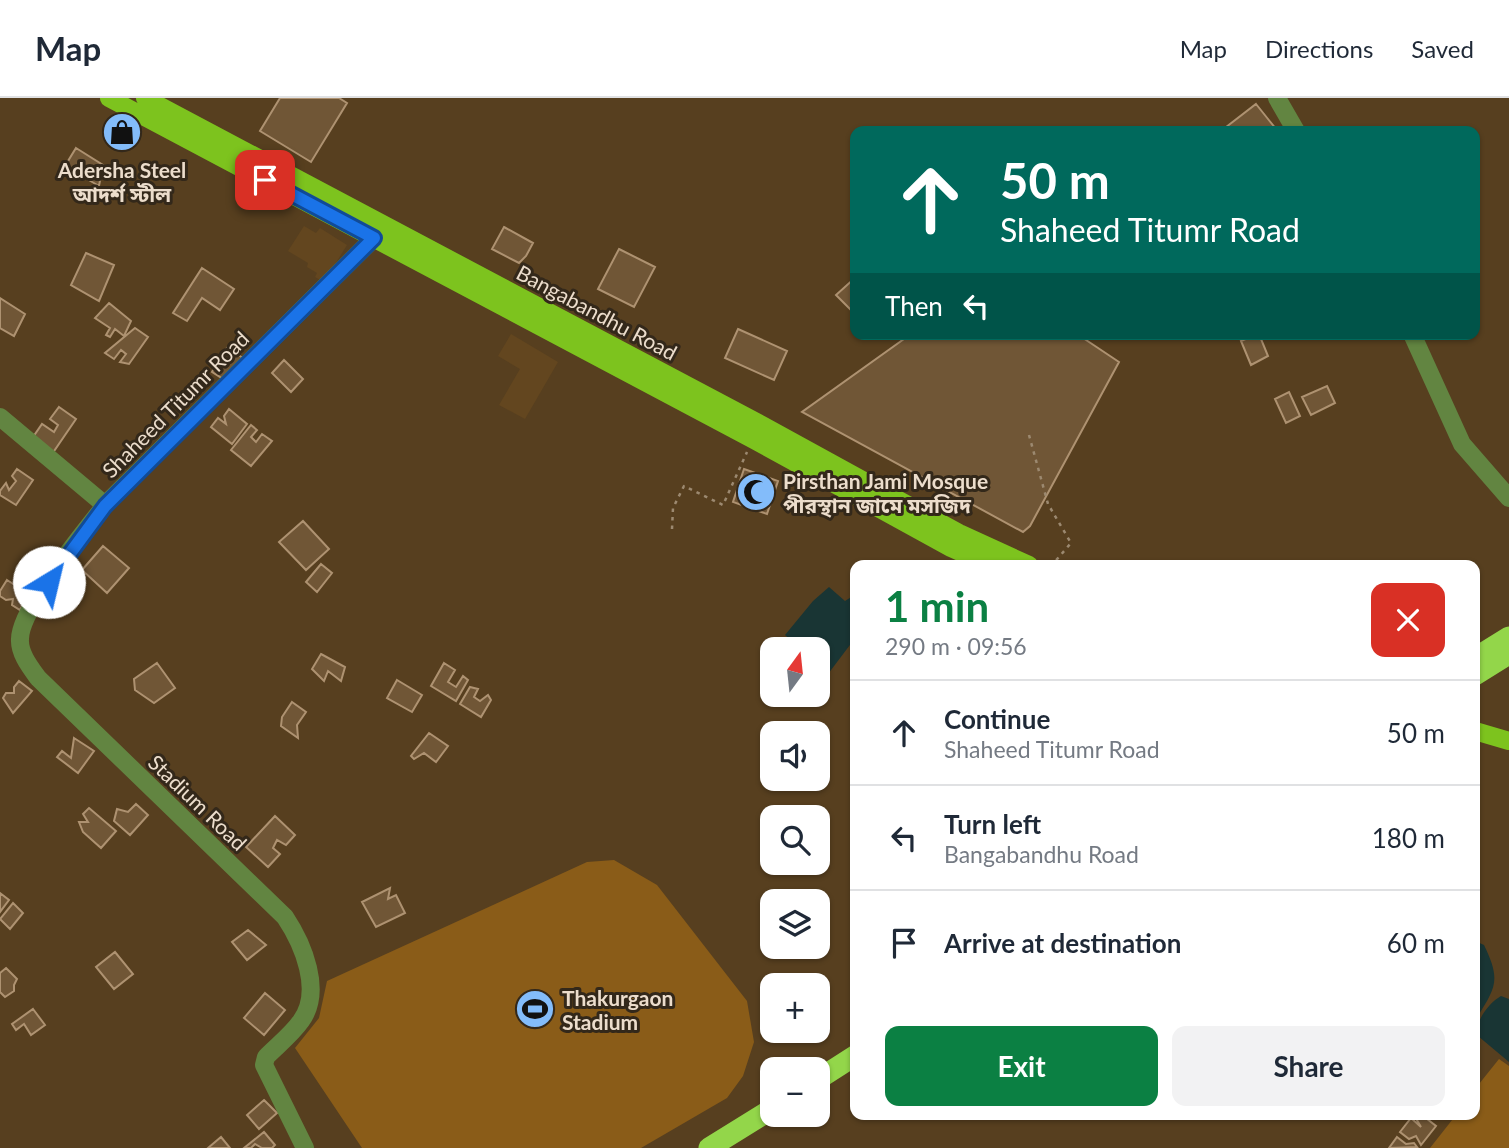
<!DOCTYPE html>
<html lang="en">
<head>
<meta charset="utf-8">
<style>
  body { margin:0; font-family:Lato,"Noto Sans Bengali",sans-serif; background:#f2f2f3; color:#1f2937; height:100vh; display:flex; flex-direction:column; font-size:26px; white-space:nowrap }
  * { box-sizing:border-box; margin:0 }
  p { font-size:23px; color:#747a83 }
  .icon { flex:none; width:38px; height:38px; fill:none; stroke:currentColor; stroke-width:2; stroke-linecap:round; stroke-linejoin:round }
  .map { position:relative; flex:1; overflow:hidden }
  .details { position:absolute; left:850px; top:462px; width:630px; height:560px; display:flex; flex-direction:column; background:#fff; border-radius:14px; box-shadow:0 2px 5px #0004 }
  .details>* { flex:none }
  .top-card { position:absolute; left:850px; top:28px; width:630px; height:214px; border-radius:14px; box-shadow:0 2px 5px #0004; background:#00695c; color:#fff; overflow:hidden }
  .needle { width:46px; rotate:15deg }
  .tools { position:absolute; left:760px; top:539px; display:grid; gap:14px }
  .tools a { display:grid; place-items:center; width:70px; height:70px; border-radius:14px; background:#fff; box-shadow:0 2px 5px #0004; font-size:35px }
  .pin { position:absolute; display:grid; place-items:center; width:60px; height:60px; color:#fff; margin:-30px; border-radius:14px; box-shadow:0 4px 10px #0006 }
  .me { position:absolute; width:77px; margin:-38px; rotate:36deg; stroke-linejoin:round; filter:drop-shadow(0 0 5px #0008) }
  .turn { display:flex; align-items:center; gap:24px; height:147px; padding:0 35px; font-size:32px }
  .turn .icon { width:91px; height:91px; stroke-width:2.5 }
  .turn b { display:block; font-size:49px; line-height:60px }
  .then { display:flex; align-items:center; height:66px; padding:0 35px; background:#0003; gap:14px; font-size:26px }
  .round { display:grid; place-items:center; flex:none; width:74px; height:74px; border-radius:14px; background:#f2f2f3 }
  .headline { display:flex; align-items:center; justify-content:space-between; height:119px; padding:0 35px }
  h1 { font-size:42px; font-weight:700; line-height:52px; color:#0b8043 }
  .action { display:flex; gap:14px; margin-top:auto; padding:14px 35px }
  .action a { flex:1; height:80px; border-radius:14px; background:#0b8043; color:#fff; font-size:28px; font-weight:700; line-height:80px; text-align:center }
  .action a+a { background:#f2f2f3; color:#1f2937 }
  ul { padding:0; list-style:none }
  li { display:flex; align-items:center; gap:21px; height:105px; padding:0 35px; border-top:2px solid #e0e1e3 }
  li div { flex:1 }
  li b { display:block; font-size:26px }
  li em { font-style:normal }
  header { display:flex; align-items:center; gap:42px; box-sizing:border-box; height:98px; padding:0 35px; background:#fff; border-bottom:2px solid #e0e1e3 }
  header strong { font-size:33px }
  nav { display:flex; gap:38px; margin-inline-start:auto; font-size:24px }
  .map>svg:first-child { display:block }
</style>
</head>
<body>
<header>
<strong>Map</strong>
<nav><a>Map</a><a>Directions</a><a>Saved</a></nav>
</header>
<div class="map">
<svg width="1509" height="1050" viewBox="0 0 1509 1050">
  <rect width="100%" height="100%" fill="#573f1f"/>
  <!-- built -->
  <path fill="#63461f" d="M304 128 316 135 320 130 347 147 324 184 315 179 317 175 307 169 308 165 288 153Z
    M511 236 558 264 525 321 499 307 520 271 498 258Z"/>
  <!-- green -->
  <path fill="#8a5c18" d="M614 762 657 787 747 903 754 944 743 978 727 1000 641 1050H362L295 950 319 920 327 883 587 764Z
    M1499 961 1509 968V1050H1430L1456 1017H1475V991Z"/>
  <!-- water -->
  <path fill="#193534" d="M829 489 845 503 856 496V539L828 576 817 566V551H801L785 537 813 503Z
    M1475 843 1484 847C1502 884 1495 890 1475 923Z
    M1501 898 1509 901V964L1478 938 1475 941C1475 925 1487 906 1501 898Z"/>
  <!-- building -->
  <path fill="#705636" stroke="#ae9271" stroke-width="2" d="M280 0H339L347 5 311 64 260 33Z
    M1256 6 1276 31 1274 33H1221Z
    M76 50 103 67 99 88 65 68Z
    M504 129 533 145 526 158 519 165 492 151Z
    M619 151 655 169 634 209 598 191Z
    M86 155 114 167 99 203 71 187Z
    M202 170 234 191 220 212 202 200 187 223 173 215Z
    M856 179V217L836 197Z
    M0 200 25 216 14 238 0 230Z
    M109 205 131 223 124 238 115 231 110 239 106 237 110 230 95 220Z
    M135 230 148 239 129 266 120 264 126 256 121 252 114 261 105 255Z
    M738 231 787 253 774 282 725 260Z
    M911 236H1077L1119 264 1030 428 1023 434 802 314Z
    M1257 236H1259L1268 258 1251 267 1241 243Z
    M227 250 243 260 228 284 212 274Z
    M284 262 303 281 291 294 272 275Z
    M1327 288 1335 305 1311 317 1302 299Z
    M1289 294 1300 318 1286 325 1275 301Z
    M59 309 76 321 52 356 31 342 42 326 54 334 58 327 50 321Z
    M229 311 247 326 232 346 211 329 218 320 226 326 224 318Z
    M251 327 257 332 251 339 256 344 262 336 272 343 251 368 231 352Z
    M17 371 33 382 16 407 0 397V393L6 385 9 392 16 383 12 378Z
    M744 371 778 383 767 416 733 404Z
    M303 423 329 451 306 472 279 444Z
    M103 448 129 470 107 495 82 472Z
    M321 466 332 475 317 494 306 484Z
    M7 482 29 496 20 512 12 507 13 501 6 502 0 498V493Z
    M321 556 345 569 341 583 328 573 324 583 312 571Z
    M157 565 175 590 154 605 135 592 134 581Z
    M444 565 455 572 448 584 456 589 463 578 468 582 456 603 431 588Z
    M397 582 422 597 412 614 387 600Z
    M19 583 32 593 13 615 3 600 6 595H14V589Z
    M470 589 478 591 474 599 480 603 488 597 491 602 481 619 460 606Z
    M292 604 306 614 297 627 298 640 281 628 282 619Z
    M429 635 448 648 436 664 424 655 414 661 411 658Z
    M74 640 94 653 78 675 57 659 62 653 71 660Z
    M136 706 148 717 130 737 114 723 117 711 128 714Z
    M89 710 116 733 101 750 83 734 79 724H88L83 716Z
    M275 718 295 737 286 747 277 742 273 750 280 756 268 769 246 749Z
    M390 790 388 801 396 797 405 815 376 829 362 804Z
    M0 795 9 802 0 814Z
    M13 805 23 815 10 831 0 821Z
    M248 832 266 847 247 862 232 844Z
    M115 854 133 876 114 891 96 869Z
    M6 870 17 881 14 887V893L5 899 0 894V875Z
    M265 895 285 912 264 937 244 920Z
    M33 911 45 927 31 937 24 926 16 932 12 926Z
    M264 1002 277 1015 259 1031 247 1017Z
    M1414 1017H1422L1436 1028 1421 1047 1416 1038 1409 1041 1400 1034 1411 1020 1421 1029Z
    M264 1034 275 1047 272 1050H262L255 1046 251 1050H244Z
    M221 1039 230 1050H208Z
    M1397 1039 1406 1046 1414 1045 1417 1049 1389 1050Z"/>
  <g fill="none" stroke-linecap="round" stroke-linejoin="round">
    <!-- path -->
    <path stroke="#9c8970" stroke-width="2.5" stroke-dasharray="3.5 5" stroke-linecap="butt" d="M1029 337 1048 406 1071 445 1052 467
      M672 431 673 410 684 388 723 407 747 354"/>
    <!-- minor -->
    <path stroke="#628541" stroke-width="18" d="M1277 0 1296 33
      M1412 236 1462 346 1509 400
      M0 319 105 407 374 140
      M105 407C85 434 20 510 20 541 19 555 30 569 38 580L285 819C303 846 323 893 301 923 292 936 278 947 266 959L264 967 305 1050"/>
    <!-- major -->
    <path stroke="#7dc31e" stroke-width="18" d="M109 0 754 342 951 450 989 467
      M145 0 762 327 959 435 1029 467
      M1475 633 1509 643"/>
    <!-- highway -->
    <path stroke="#93d64a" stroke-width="21" d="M1480 557 1509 539
      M1475 577 1509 556
      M817 982 856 957
      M709 1050 772 1011"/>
  </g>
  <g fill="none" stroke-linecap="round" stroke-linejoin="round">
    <!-- route casing -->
    <g stroke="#114b97" stroke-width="18">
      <path id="route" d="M49 484 105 408 374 140 265 82"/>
    </g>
    <!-- route -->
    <use href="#route" stroke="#1a73e8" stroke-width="12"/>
  </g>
  <!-- icons -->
  <defs>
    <g id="shop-disc" transform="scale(2.0125)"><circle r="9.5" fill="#83bcfa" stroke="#33281a"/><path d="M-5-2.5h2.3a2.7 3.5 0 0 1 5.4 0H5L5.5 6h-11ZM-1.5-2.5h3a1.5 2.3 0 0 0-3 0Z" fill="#111"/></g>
    <g id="mosque-disc" transform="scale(2.0125)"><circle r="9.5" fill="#83bcfa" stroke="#33281a"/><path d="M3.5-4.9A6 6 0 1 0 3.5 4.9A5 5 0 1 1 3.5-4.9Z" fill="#111"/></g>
    <g id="stadium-disc" transform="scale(2.0125)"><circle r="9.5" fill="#83bcfa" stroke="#33281a"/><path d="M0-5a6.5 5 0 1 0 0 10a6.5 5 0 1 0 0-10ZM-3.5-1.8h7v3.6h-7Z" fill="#111"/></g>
  </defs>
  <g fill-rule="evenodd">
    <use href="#shop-disc" x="122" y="34"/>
    <use href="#mosque-disc" x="756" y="394"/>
    <use href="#stadium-disc" x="535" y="911"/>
  </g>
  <g text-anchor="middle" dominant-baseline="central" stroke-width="6" stroke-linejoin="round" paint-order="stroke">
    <!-- poi labels -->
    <g font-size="21" font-weight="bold" fill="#ecddcc" stroke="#33281a" text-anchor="start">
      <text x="122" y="71" text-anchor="middle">Adersha Steel<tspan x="122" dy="24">আদর্শ স্টীল</tspan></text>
      <text x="783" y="382">Pirsthan Jami Mosque<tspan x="783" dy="24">পীরস্থান জামে মসজিদ</tspan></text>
      <text x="562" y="899">Thakurgaon<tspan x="562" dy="24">Stadium</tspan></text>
    </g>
    <!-- street labels -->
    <g font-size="21" fill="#ecddcc" stroke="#33281a">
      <text transform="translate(597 214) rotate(28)">Bangabandhu Road</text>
      <text transform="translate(175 306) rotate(-45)">Shaheed Titumr Road</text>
      <text transform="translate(198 704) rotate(44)">Stadium Road</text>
    </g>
  </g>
</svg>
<div class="tools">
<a><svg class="needle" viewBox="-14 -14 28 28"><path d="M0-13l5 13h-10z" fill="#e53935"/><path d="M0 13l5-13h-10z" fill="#747a83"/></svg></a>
<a><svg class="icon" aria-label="sound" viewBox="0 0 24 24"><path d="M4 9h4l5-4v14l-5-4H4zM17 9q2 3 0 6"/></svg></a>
<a><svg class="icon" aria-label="search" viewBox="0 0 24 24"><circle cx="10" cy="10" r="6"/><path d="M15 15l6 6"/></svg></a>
<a><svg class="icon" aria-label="layers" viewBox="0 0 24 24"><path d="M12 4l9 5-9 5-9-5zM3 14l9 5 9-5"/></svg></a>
<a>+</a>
<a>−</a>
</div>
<div class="pin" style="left:265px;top:82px;background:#d93025"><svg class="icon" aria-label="arrive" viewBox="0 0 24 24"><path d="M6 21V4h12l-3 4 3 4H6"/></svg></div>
<svg class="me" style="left:49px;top:484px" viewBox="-20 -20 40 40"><circle r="19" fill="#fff"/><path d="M0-13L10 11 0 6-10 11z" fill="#1a73e8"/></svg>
<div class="top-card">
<div class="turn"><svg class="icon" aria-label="ahead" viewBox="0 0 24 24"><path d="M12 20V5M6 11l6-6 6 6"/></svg><div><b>50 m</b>Shaheed Titumr Road</div></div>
<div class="then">Then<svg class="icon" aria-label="left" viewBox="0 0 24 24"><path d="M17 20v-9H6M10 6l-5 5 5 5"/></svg></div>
</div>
<section class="details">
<div class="headline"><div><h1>1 min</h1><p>290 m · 09:56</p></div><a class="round" style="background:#d93025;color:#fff"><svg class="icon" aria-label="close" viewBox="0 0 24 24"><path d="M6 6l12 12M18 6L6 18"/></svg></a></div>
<ul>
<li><svg class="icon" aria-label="ahead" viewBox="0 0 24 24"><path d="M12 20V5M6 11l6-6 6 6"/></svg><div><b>Continue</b><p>Shaheed Titumr Road</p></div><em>50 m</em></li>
<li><svg class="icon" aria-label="left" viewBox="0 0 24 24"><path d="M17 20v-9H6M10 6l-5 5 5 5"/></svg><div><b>Turn left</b><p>Bangabandhu Road</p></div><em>180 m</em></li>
<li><svg class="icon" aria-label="arrive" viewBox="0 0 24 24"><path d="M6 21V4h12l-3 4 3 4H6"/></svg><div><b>Arrive at destination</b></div><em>60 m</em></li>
</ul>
<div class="action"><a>Exit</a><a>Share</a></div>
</section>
</div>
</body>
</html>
